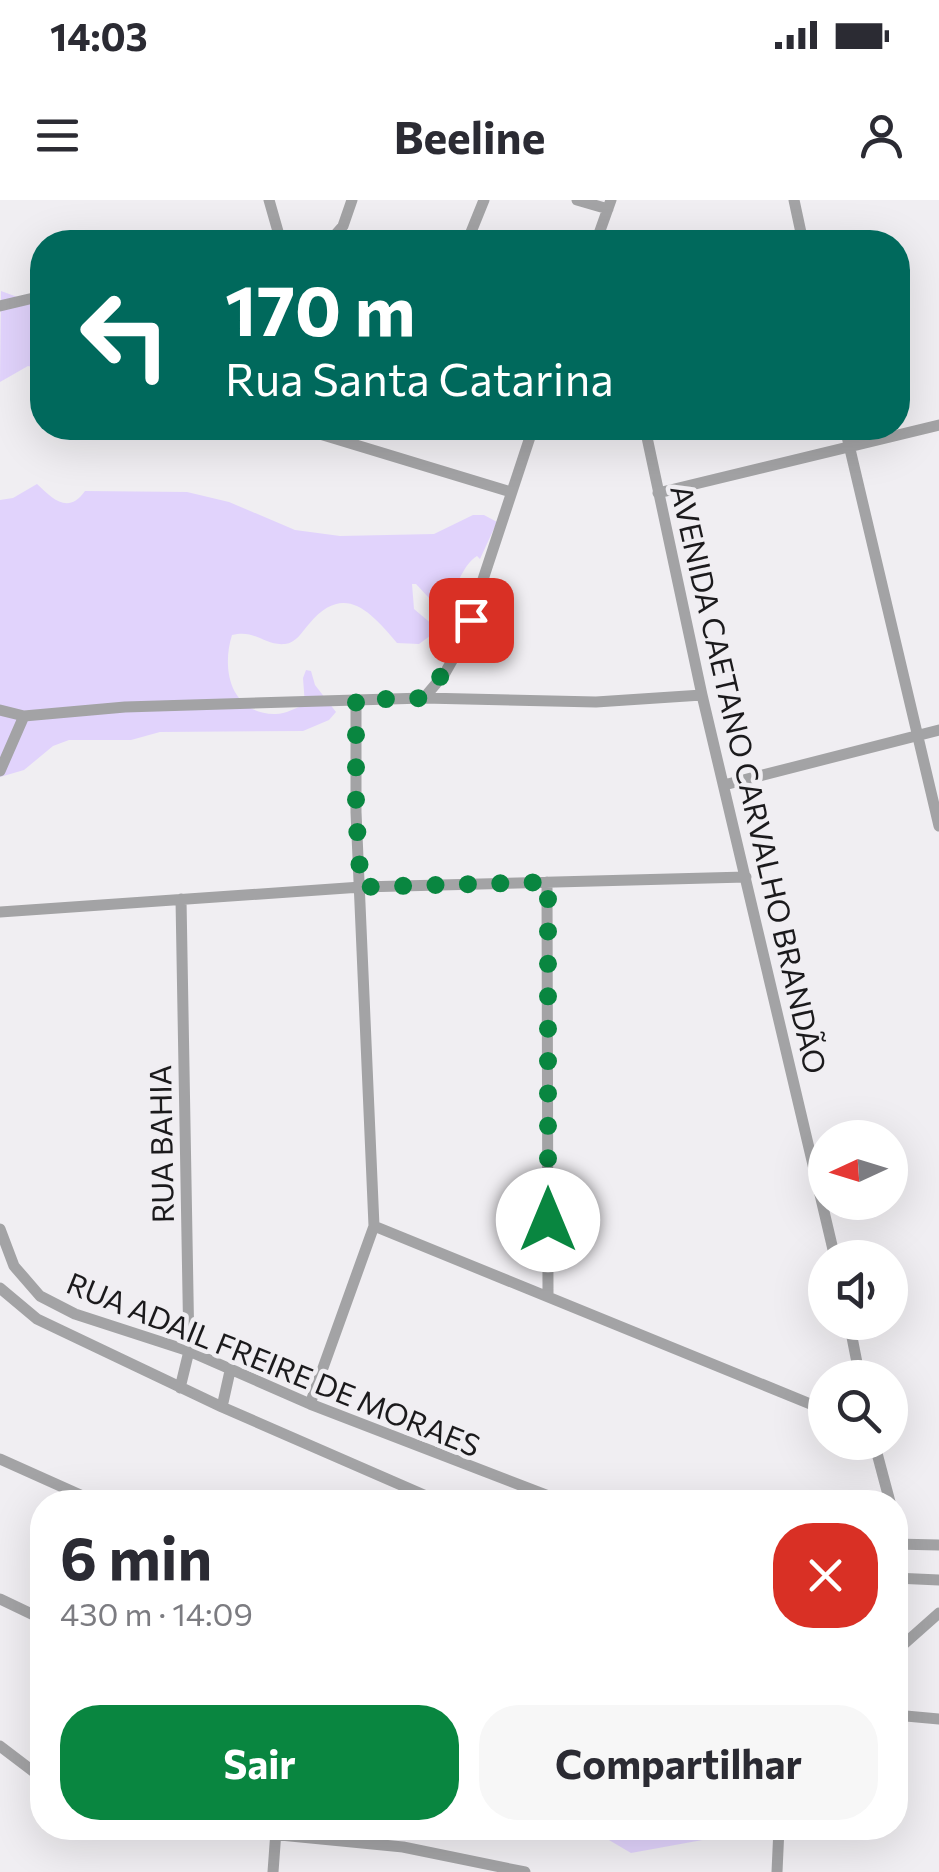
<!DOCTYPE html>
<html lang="pt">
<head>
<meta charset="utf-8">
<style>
  body { margin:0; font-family:Commissioner,sans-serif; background:#f7f7f7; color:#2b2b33; height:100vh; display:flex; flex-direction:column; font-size:38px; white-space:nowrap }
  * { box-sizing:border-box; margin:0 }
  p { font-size:32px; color:#7c7c81 }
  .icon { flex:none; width:55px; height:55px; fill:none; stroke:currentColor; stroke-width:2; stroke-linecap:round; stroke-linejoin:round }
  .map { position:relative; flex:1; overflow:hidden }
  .panel { position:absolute; left:30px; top:1290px; width:878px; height:350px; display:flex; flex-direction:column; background:#fff; border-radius:40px; box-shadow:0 10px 40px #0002 }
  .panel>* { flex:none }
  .banner { position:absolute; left:30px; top:30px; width:880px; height:210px; border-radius:40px; box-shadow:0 10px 40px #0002; background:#00695c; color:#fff; overflow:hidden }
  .needle { width:65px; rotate:266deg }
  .fabs { position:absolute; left:808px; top:920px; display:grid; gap:20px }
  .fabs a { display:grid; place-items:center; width:100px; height:100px; border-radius:50%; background:#fff; box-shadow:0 10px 40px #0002; font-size:50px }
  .pin { position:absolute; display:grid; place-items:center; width:85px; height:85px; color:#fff; margin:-42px; border-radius:20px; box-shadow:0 5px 15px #0006 }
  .me { position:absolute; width:110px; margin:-55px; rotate:0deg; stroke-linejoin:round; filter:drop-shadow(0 0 8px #0008) }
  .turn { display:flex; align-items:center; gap:35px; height:210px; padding:0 30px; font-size:45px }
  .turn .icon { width:130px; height:130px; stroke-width:2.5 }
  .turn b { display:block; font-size:70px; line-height:85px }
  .round { display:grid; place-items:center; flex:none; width:105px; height:105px; border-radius:40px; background:#f7f7f7 }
  .summary { display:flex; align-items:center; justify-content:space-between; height:170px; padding:0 30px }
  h1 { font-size:60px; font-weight:700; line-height:75px }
  .cta { display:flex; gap:20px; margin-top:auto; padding:20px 30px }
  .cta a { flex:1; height:115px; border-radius:40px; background:#098640; color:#fff; font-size:40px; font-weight:700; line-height:115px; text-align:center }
  .cta a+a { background:#f7f7f7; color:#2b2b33 }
  .status { display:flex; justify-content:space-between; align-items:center; height:70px; padding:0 50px; background:#fff; direction:ltr }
  .status svg { height:28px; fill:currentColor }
  header { display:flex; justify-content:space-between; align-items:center; height:130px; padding:0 30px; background:#fff; font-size:45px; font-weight:700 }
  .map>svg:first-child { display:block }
</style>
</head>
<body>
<div class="status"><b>14:03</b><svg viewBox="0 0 49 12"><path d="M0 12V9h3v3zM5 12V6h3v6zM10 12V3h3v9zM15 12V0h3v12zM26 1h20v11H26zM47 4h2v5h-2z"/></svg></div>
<header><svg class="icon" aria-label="menu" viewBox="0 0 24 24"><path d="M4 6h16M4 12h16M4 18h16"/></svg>Beeline<svg class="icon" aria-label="person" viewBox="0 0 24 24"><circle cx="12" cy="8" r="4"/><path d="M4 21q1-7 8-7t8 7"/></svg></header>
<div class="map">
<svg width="939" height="1672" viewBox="0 0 939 1672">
  <rect width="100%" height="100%" fill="#f0eef2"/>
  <!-- green -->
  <path fill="#e1d3fc" d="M1 91 42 106V169L28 166 0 182Z
    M37 284C53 299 68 315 85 291L187 292 229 302 295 330 340 336 434 334 473 315H484L497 322 480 359 477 356C463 364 458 387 447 399L429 398 416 384H412L414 409 433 425 430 436 419 444 397 443C370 411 344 382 309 424 302 432 296 443 285 444 264 446 256 429 232 435 221 470 231 513 274 514 284 515 295 508 305 505L303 478 306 470 311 471 315 485 336 512 329 520 303 531 160 532 131 540H69L53 546 24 570 0 577V300L13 298Z
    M564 1628H729L719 1637 631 1653 597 1633Z"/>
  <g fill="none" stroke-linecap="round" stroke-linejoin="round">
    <!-- minor -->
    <path stroke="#a3a3a5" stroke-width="11" d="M269 0 281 42
      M577 0 608 9
      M794 0 803 42
      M329 42 343 26 352 0
      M467 42 484 0
      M596 42 611 0
      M0 106 42 96
      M300 228 511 292
      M645 228 702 495 835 1058
      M845 228 939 626
      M658 293 939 225
      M424 498 445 473 462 443 533 228
      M0 510 24 516 125 507 424 498 596 502 702 495
      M0 571 24 516
      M724 585 939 530
      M547 682 548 1095
      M0 712 361 687 746 677
      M374 1026 825 1210
      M0 1029 14 1066 40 1096 75 1114 189 1151 310 1204 564 1302
      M0 1088 37 1119 222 1207 440 1302
      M849 1122 860 1178
      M180 1188 189 1151 181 699
      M310 1204 374 1026 356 612V500
      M222 1207 230 1171
      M874 1242 890 1302
      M0 1259 96 1302
      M895 1322 901 1344
      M895 1344 939 1345
      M895 1378 939 1380
      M0 1399 42 1419
      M895 1452 939 1413
      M895 1515 939 1519
      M0 1546 42 1578
      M207 1628 403 1647 525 1672
      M273 1672 276 1631
      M777 1672 779 1628"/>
  </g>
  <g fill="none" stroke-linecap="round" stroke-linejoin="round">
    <!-- route -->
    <path stroke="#098640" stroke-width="18" stroke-dasharray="0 32.4" d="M471 420C460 450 444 473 424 498L356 500V612L361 687 548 682V1020"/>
  </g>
  <g text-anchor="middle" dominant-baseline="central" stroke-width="9" stroke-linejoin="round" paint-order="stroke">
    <!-- street labels -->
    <g font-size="30" fill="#1b1a1c" stroke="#f0eef2">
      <text transform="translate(750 579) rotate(77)">AVENIDA CAETANO CARVALHO BRANDÃO</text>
      <text transform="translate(160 944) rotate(-91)">RUA BAHIA</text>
      <text transform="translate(274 1163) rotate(22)">RUA ADAIL FREIRE DE MORAES</text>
    </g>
  </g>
</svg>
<div class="fabs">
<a><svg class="needle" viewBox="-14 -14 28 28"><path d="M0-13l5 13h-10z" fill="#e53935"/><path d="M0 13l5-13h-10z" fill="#7c7c81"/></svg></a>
<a><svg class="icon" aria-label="sound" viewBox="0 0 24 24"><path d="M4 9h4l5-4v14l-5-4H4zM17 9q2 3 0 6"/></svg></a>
<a><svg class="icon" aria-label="search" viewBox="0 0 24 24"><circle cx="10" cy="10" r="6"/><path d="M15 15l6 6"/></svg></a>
</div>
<div class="pin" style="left:471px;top:420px;background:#d93025"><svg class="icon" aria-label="arrive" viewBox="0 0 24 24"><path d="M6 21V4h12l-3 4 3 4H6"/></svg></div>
<svg class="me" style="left:548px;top:1020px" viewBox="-20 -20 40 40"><circle r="19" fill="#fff"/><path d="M0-13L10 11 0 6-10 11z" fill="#098640"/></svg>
<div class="banner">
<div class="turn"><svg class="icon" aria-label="left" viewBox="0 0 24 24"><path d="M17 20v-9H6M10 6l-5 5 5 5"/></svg><div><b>170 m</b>Rua Santa Catarina</div></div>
</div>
<section class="panel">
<div class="summary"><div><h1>6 min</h1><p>430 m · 14:09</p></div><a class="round" style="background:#d93025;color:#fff"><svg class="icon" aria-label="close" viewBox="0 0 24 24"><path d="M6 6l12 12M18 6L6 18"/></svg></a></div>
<div class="cta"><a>Sair</a><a>Compartilhar</a></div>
</section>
</div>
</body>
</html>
